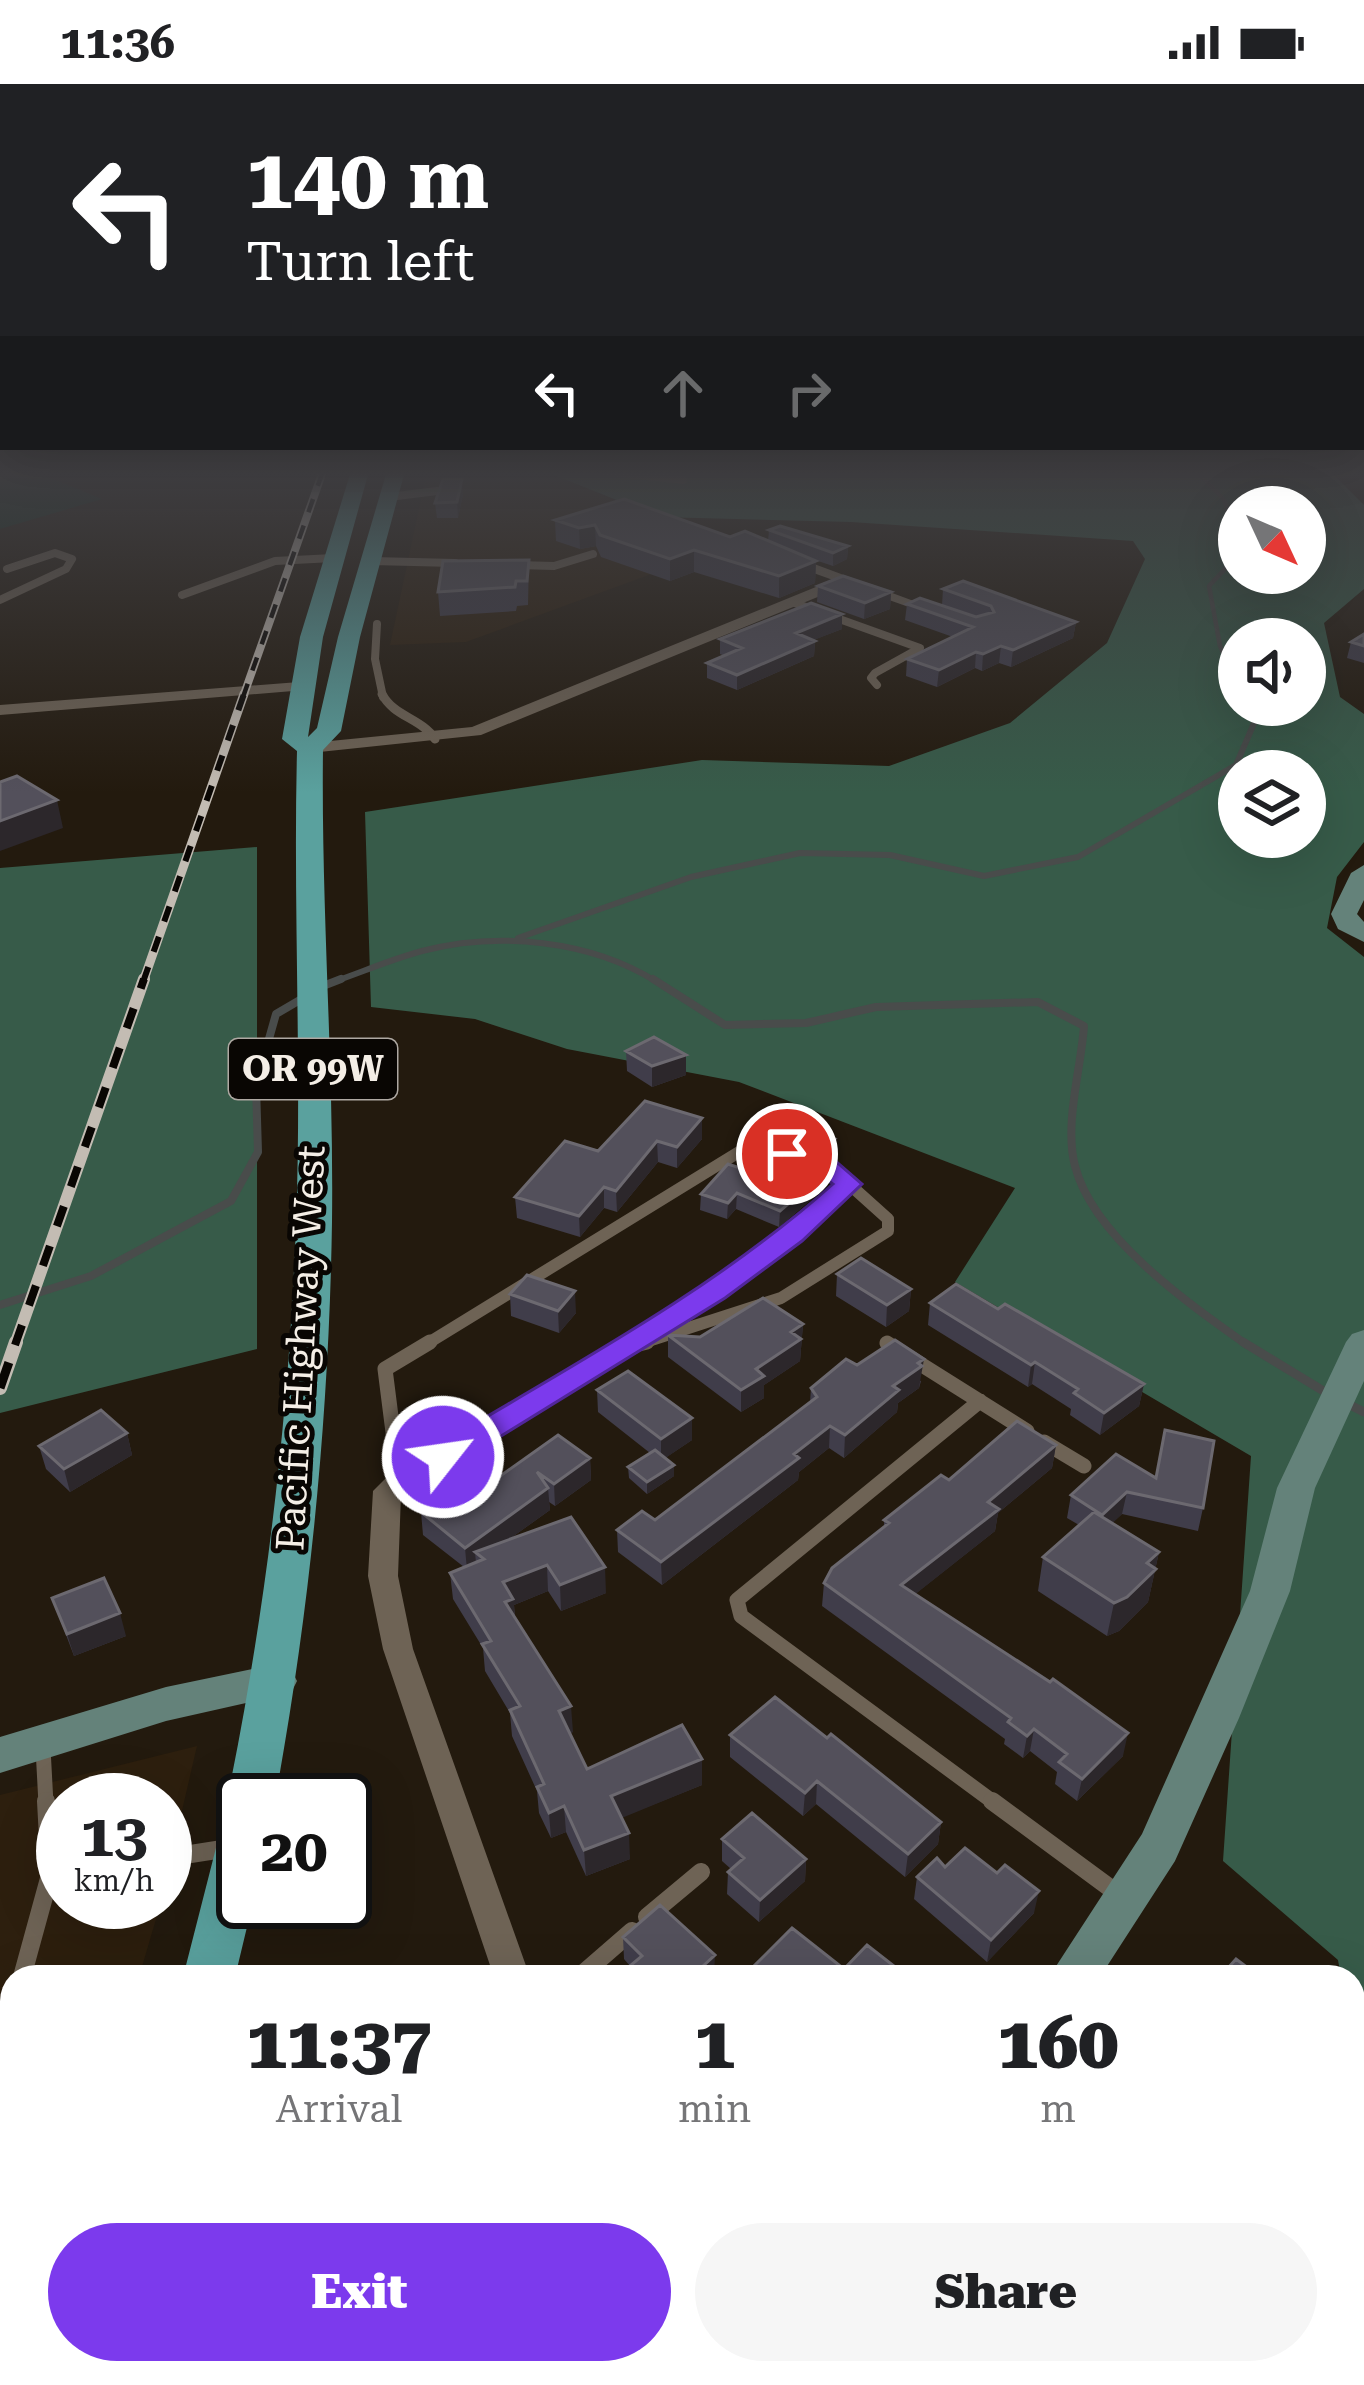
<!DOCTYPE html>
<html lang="en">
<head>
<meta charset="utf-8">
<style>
  body { margin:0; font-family:"Roboto Serif",serif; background:#f6f6f6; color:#202124; height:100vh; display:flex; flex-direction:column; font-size:45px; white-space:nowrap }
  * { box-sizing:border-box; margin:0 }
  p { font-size:39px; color:#757577 }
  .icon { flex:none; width:66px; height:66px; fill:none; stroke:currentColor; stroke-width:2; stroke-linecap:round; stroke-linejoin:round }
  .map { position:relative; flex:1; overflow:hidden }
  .sheet { position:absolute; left:0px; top:1881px; width:1365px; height:420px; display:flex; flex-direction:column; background:#fff; border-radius:36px 36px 0 0; box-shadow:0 12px 48px #0002 }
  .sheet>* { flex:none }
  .banner { position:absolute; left:0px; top:0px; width:1365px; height:366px; box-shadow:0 12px 48px #0002; background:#202124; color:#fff; overflow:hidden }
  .needle { width:78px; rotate:134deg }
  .tools { position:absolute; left:1218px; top:402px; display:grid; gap:24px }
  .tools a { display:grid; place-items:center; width:108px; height:108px; border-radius:50%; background:#fff; box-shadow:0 12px 48px #0002; font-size:60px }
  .speed { position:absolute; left:36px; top:1689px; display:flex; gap:24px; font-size:60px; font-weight:700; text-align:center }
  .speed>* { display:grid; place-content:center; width:156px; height:156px; border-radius:50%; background:#fff; box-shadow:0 12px 48px #0002; line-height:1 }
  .speed small { font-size:30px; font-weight:400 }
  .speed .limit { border:6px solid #111; border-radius:18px; background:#fff; color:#111 }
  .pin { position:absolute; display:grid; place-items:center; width:102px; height:102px; color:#fff; margin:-51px; border:6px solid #fff; border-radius:50%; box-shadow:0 3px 12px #0007 }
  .me { position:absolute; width:132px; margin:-66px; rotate:60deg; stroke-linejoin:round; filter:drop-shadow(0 0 9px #0008) }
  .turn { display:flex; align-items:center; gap:42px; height:252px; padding:0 48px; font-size:54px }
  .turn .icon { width:156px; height:156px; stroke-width:2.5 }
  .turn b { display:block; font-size:84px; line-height:102px }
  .lanes { display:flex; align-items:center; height:114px; padding:0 48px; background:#0003; justify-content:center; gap:60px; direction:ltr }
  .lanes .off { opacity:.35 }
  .eta { display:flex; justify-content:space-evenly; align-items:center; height:204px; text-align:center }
  .eta b { font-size:72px; font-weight:800; line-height:84px }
  .primary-button { display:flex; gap:24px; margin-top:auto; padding:24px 48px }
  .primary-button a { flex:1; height:138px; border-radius:72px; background:#7c3aed; color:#fff; font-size:48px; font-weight:800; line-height:138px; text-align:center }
  .primary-button a+a { background:#f6f6f6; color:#202124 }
  .status { display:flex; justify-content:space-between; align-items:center; height:84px; padding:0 60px; background:#fff; direction:ltr }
  .status svg { height:33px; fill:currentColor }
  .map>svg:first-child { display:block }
</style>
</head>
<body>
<div class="status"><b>11:36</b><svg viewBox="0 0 49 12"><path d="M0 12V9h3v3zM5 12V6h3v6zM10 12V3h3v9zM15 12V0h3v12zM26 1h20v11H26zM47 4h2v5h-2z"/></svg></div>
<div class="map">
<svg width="1364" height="2301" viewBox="0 0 1364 2301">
  <rect width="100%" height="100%" fill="#231a0e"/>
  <!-- built -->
  <path fill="#2d1f0e" d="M427 387H544L728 462 466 558 390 561Z
    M197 1662 165 1800V1716H63V1818H161L139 1893H12V2289L8 2301H0V1711Z"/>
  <!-- green -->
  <path fill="#0e2e1f" d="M0 387H34L102 415 0 445Z"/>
  <!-- forest -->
  <path fill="#375b49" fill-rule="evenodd" d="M544 387H1330L1364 421V505L1324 539 1340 613 1364 630V758L1337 793 1327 844 1364 873V2016L1353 1957V1893H1341L1338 1876 1223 1777 1251 1372 955 1198 1015 1104 739 998 567 965 475 935 371 923 365 728 702 676 889 682 1010 639 1107 559 1145 475 1133 457 851 438 659 433ZM1239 423H1305V489H1239ZM1239 555H1305V621H1239ZM1239 687H1305V753H1239Z
    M257 763V1265L0 1329V784Z"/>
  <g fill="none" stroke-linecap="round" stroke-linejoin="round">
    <!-- stream-far3 -->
    <path stroke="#494c4b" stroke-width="4.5" d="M1197 387 1224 416 1239 460
      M1239 470 1209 502 1220 562 1239 603"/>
    <!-- stream-far2 -->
    <path stroke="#494c4b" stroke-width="6" d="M518 854 691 793 800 769 890 771 984 792 1078 773 1236 681 1255 637 1248 621
      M333 898C362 888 392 875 422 867 498 847 590 856 657 898"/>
    <!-- stream-far1 -->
    <path stroke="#494c4b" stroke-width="8" d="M653 895 725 941 806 939 876 923 1038 918 1084 942C1081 985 1064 1040 1075 1082 1093 1153 1189 1220 1247 1261
      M323 902 341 895
      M0 1221 91 1192 231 1117 258 1068 256 1001 276 930 305 913"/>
    <!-- stream -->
    <path stroke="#494c4b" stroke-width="9" d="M1243 1258 1330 1311
      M1344 1318 1364 1328"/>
    <!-- lane-far4 -->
    <path stroke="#6e6355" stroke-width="8" d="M603 387 683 396
      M389 413 437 407
      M372 477 455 479
      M517 481 554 482 593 470
      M182 511 275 477 333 474
      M0 516 66 485 72 475 55 469 7 485
      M792 518 920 564 875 589 871 594 877 601
      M377 540 375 575 383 613"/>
    <!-- lane-far3 -->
    <path stroke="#6e6355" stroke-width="9" d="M382 610C394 633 421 634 435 655"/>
    <!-- lane-far2 -->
    <path stroke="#6e6355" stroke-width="12" d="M639 1260 781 1214 888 1147V1135L849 1100
      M425 1261 752 1060 822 1079 849 1100 760 1172 631 1261"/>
    <!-- lane-far1 -->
    <path stroke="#6e6355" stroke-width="15" d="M430 1258 385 1285 394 1356 409 1388 507 1337 636 1258
      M887 1259 1027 1347
      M639 1260 647 1258
      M980 1317 737 1516 741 1532 996 1720
      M1044 1358 1084 1382
      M43 1664 46 1720"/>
    <!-- lane -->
    <path stroke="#6e6355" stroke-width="18" d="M992 1717 1121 1812
      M165 1774 229 1764
      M647 1833 701 1788
      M22 1893 50 1791 46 1717
      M579 1893 632 1847
      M0 2275 12 2278
      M886 2289 898 2301"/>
    <!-- street -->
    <path fill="#6e6355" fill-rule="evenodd" d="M780 471H790L946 529 934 532 847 501 481 651 310 669 302 664 310 659 472 643 833 496 780 477Z
      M299 598 307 603 305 606 0 631V621Z
      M409 1378 419 1381 423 1388 401 1411 398 1492 413 1565 530 1893H494L383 1565 368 1492 373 1407 399 1381Z
      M576 2289H618L617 2301H575Z"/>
    <!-- secondary -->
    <path fill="#64827a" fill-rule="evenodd" d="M1364 781V816L1357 830 1364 838V858L1338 845 1331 830 1351 789Z
      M1364 1246V1297L1315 1404 1290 1507 1239 1634 1175 1777 1100 1893H1049L1142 1750 1250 1507 1277 1404 1346 1258 1352 1250Z
      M276 1580 291 1585 297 1597 291 1609 166 1637 0 1689V1653L166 1603Z
      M687 2289H749L744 2301H682Z"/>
    <!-- primary -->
    <path fill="#5aa19e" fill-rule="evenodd" d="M351 387H369L323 553 308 653 317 644 338 553 387 387H405L360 553 341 647 323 666C321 824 334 981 332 1138 329 1333 310 1525 275 1716H243V1734L234 1731 227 1716C266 1526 289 1334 296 1140 302 982 293 825 297 667L282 655 300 553Z
      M243 1734V1818H253L235 1893H183L218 1756 225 1741Z
      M54 2289H116L111 2301H49Z"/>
    <!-- rail-far3 casing -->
    <g stroke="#c3bcb3" stroke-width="8">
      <path id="rail-far3" d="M243 613 323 387"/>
    </g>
    <!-- rail-far2 casing -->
    <g stroke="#c3bcb3" stroke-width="9">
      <path id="rail-far2" d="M143 898 244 610"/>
    </g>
    <!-- rail-far1 casing -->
    <g stroke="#c3bcb3" stroke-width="12">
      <path id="rail-far1" d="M15 1261 144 895"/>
    </g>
    <!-- rail casing -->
    <g stroke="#c3bcb3" stroke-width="14">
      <path id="rail" d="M0 1304 16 1258"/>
    </g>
    <!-- rail-far3 -->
    <use href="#rail-far3" stroke="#090603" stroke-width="4.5" stroke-dasharray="14" stroke-linecap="butt"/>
    <!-- rail-far2 -->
    <use href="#rail-far2" stroke="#090603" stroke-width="6" stroke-dasharray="16" stroke-linecap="butt"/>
    <!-- rail-far1 -->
    <use href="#rail-far1" stroke="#090603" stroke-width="8" stroke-dasharray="21" stroke-linecap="butt"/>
    <!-- rail -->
    <use href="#rail" stroke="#090603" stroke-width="9" stroke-dasharray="27" stroke-linecap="butt"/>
  </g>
  <!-- wall -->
  <path fill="#403d4a" d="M463 410 458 434H437L435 419Z
    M555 436 768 457 769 446 848 462 847 475 833 482 809 474 816 477 815 499 779 514 694 488 670 497 601 473 596 462 580 465 556 457Z
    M529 476 528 521 517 522 516 527 440 532 438 508Z
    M818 502 891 508 890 525 864 535 817 518Z
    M943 505 1076 538 1073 554 1011 583 999 579 982 587 975 584 937 603 906 592 907 575 953 553 905 536 907 520 942 521Z
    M842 530V545L813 556 815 557 814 572 737 606 707 594V579L724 572 720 570V555Z
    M1364 550V579L1347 574 1351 558Z
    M626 967 686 991 652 1003 627 987Z
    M645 1017 702 1055 677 1084 658 1078 617 1128 604 1124 580 1153 517 1134 515 1113 598 1067Z
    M786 1048 835 1055V1065L829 1071 786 1058Z
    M816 1079 828 1101 779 1143 736 1125 727 1135 700 1126 701 1110 749 1087Z
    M837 1190 911 1205 909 1227 886 1243 836 1212Z
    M510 1210 576 1229 559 1249 511 1232Z
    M930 1219 998 1225 1144 1300 1139 1322 1100 1351 1070 1331 1071 1325 1032 1300 1028 1303 928 1241Z
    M803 1240 800 1277 764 1301V1314L741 1328 668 1273V1251L700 1253Z
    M857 1281 921 1297 919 1304 898 1319 897 1328 844 1374 829 1364 799 1388 798 1396 662 1501 618 1468 617 1446 655 1436 810 1318 811 1304Z
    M597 1306 692 1356 665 1374 674 1381V1392L647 1410 629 1394 628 1383 650 1369 598 1328Z
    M127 1349 132 1371 70 1408 46 1385 39 1362Z
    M1056 1361 1052 1384 998 1429 995 1447 915 1510 1123 1672 1077 1717 1055 1700 1057 1688 1030 1667 1023 1674 1004 1660 1005 1655 822 1522 824 1499 884 1444V1436Z
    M1116 1370 1203 1424 1198 1447 1122 1430 1112 1439 1159 1468 1148 1518 1119 1547 1107 1552 1038 1507 1043 1473 1079 1441 1067 1434 1071 1411Z
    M590 1374 591 1396 555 1422 549 1418 550 1426 508 1456 606 1509 561 1527 548 1507 514 1521 515 1533 573 1648 570 1649 587 1685 702 1675V1701L622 1733 630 1775 586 1792 566 1748 551 1754 539 1729 537 1707 512 1652 510 1629 485 1587 483 1564 453 1515 450 1489 464 1483 423 1451 421 1428Z
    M52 1514 126 1552 74 1572Z
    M730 1651 827 1654 941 1738 938 1760 905 1793 816 1720 803 1732 730 1673Z
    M722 1755 806 1775 805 1797 759 1838 727 1810 728 1788 731 1785 722 1777Z
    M945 1783 1034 1829 987 1878 914 1815 917 1793Z
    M623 1853 714 1893H626L625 1886 630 1882 624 1875Z
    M12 1919V2010H0V1927L9 1924Z"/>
  <!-- shaded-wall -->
  <path fill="#2c272b" d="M462 395 463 410 458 434 457 418Z
    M595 441 596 462 580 465 579 444Z
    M848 462 847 475 833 482V469Z
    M694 466V488L670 497V475Z
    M816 477 815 499 779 514V492Z
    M891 508 890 525 864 535 865 519Z
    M842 530V545L796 563V549Z
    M1076 538 1073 554 1011 583 1013 566Z
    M815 557 814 572 737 606V591Z
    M1001 562 999 579 982 587 983 570Z
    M976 568 975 584 937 603 939 586Z
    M57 716 63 744 0 767V737Z
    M686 971V991L652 1003V982Z
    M702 1034V1055L677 1084V1063Z
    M657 1057 658 1078 617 1128 616 1107Z
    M829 1085 828 1101 779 1143 780 1127Z
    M604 1103V1124L580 1153 579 1132Z
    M737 1109 736 1125 727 1135 728 1119Z
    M911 1205 909 1227 886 1243 887 1221Z
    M575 1207 576 1229 559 1249 558 1227Z
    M803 1240 800 1277 764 1301V1314L741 1328V1306L756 1285 791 1248Z
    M924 1275 919 1304 898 1319 897 1328 844 1374 845 1351 893 1302Z
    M1035 1278 1032 1300 1028 1303 1031 1281Z
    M1144 1300 1139 1322 1100 1351 1104 1329Z
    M692 1334V1356L661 1377V1355Z
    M830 1342 829 1364 799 1388 798 1396 662 1501 661 1478Z
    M127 1349 132 1371 70 1408 64 1385Z
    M1056 1361 1052 1384 998 1429 995 1447 898 1524 901 1501 988 1418Z
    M590 1374 591 1396 555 1422 554 1400Z
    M674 1381V1392L647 1410V1398Z
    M548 1404 550 1426 483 1474 475 1468 476 1479 467 1486 465 1464Z
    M1127 1408 1122 1430 1098 1453 1102 1431Z
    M1159 1468 1148 1518 1119 1547 1107 1552 1114 1519Z
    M547 1481 548 1507 514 1521 515 1541 508 1544 503 1498Z
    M605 1483 606 1509 561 1527 560 1501Z
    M120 1529 126 1552 74 1572 67 1550Z
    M571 1622 573 1648 560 1653 559 1627Z
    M1034 1645 1030 1667 1023 1674 1027 1652Z
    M1128 1649 1123 1672 1077 1717 1082 1695Z
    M702 1675V1701L612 1738 611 1712Z
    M817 1697 816 1720 803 1732 805 1709Z
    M564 1722 566 1748 551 1754 549 1729Z
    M941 1738 938 1760 905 1793 908 1770Z
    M629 1749 630 1775 586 1792 584 1766Z
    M806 1775 805 1797 759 1838 760 1816Z
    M1039 1807 1034 1829 987 1878 991 1856Z
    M715 1871 714 1893H691Z"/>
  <!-- building -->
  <path fill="#53505b" stroke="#6c6970" stroke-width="3" d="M443 395H462L457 418 435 419Z
    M624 415 730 453 745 447 816 477 779 492 694 466 670 475 600 451 595 441 579 444 555 436Z
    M780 442 848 462 833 469 769 446Z
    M529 476 527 497H516L515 503 438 508 443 477Z
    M843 492 891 508 865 519 818 502Z
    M963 497 1076 538 1013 566 1001 562 983 570 976 568 939 586 907 575 973 543 907 520 920 514 976 533 994 528 991 522 943 505Z
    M811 519 842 530 796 549 815 557 737 591 707 579 742 564 720 555Z
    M1364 550V562L1351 558Z
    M17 692 57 716 0 737V698Z
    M654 953 686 971 652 982 626 967Z
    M645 1017 702 1034 677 1063 657 1057 616 1107 604 1103 579 1132 515 1113 565 1057 598 1067Z
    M793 1041 835 1055 830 1061 786 1048Z
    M771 1060 816 1072 811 1077 829 1085 780 1127 737 1109 728 1119 701 1110 728 1080 749 1087Z
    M861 1174 911 1205 887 1221 837 1190Z
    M527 1191 575 1207 558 1227 510 1210Z
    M956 1200 998 1225 1005 1220 1144 1300 1104 1329 1074 1309 1078 1305 1035 1278 1031 1281 930 1219Z
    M763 1214 803 1240 791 1248 801 1255 756 1285 764 1292 741 1306 668 1251 700 1253Z
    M895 1256 924 1275 918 1279 922 1282 893 1302 899 1306 845 1351 830 1342 794 1370 799 1374 661 1478 617 1446 642 1427 655 1436 817 1313 811 1304 846 1275 857 1281Z
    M628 1287 692 1334 661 1355 597 1306Z
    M101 1326 127 1349 64 1385 39 1362Z
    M1017 1337 1056 1361 988 1418 999 1425 901 1501 1050 1598 1053 1595 1128 1649 1082 1695 1059 1678 1067 1670 1034 1645 1027 1652 1008 1638 1011 1634 824 1499 832 1484 889 1439 884 1436 941 1391 949 1396Z
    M1165 1346 1214 1357 1203 1424 1127 1408 1102 1431 1071 1411 1116 1370 1156 1394Z
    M558 1351 590 1374 554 1400 537 1388 548 1404 465 1464 421 1428 459 1402 472 1412Z
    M655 1366 674 1381 647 1398 628 1383Z
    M1094 1428 1159 1468 1147 1479 1156 1485 1127 1513 1114 1519 1043 1473Z
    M571 1433 605 1483 560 1501 547 1481 503 1498 513 1515 505 1518 571 1622 559 1627 587 1685 682 1641 702 1675 611 1712 629 1749 584 1766 564 1722 549 1729 537 1703 544 1700 510 1626 520 1622 482 1560 491 1557 450 1489 484 1475 475 1468Z
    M104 1494 120 1529 67 1550 52 1514Z
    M775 1613 827 1654 831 1650 941 1738 908 1770 817 1697 805 1709 730 1651Z
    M752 1729 806 1775 760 1816 728 1788 744 1774 722 1755Z
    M965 1764 997 1789 1005 1781 1039 1807 991 1856 917 1793 937 1774 945 1783Z
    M660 1821 715 1871 691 1893H632L625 1886 642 1872 623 1853Z
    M792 1844 844 1885 867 1861 908 1893H763L752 1884Z
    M1236 1875 1260 1893H1220Z
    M12 1919V1986H0V1927L9 1924Z
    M1013 2289H1068L1081 2301H1004Z"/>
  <!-- sky -->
  <linearGradient id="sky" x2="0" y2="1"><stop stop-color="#130e08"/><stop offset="0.55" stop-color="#3f3e41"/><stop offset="1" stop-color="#3f3e41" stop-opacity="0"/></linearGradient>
  <rect width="1364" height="709" fill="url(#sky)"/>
  <!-- route -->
  <path fill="#7c3aed" stroke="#51269a" stroke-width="3" d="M787 1062 831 1073 862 1100 802 1157 725 1214 454 1381H432L427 1373 432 1365C569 1283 713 1207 833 1100L812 1084 777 1075 774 1070Z"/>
  <g text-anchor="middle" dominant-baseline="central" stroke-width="10" stroke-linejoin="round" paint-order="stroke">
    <!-- shield labels -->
    <rect fill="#090603" stroke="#aea8a2" stroke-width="3" x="229" y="955" width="168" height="60" rx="9"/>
    <g font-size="36" font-weight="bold" fill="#f4eee6">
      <text x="313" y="985">OR 99W</text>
    </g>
    <!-- street labels -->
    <g font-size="39" fill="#f4eee6" stroke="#090603">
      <text transform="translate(301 1264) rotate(-87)">Pacific Highway West</text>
    </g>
  </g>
</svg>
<div class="tools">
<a><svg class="needle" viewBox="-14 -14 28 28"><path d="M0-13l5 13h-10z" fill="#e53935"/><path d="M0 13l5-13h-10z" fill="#757577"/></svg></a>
<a><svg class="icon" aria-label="sound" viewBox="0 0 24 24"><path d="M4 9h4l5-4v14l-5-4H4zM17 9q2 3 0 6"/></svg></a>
<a><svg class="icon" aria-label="layers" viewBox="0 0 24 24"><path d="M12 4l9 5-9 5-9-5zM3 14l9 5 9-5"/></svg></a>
</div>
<div class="speed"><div>13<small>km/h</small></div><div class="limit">20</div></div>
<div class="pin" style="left:787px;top:1070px;background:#d93025"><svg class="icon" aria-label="arrive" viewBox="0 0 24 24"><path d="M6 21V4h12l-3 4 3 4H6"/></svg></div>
<svg class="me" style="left:443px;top:1373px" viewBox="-20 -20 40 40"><circle r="17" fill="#7c3aed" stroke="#fff" stroke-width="3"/><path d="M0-11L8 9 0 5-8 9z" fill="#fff"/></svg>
<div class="banner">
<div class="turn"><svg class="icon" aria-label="left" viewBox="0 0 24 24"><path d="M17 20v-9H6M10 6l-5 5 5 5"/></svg><div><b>140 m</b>Turn left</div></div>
<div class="lanes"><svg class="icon" aria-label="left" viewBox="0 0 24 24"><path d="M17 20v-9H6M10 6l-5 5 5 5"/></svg><svg class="icon off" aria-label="ahead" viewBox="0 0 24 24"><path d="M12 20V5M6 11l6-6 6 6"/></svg><svg class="icon off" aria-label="right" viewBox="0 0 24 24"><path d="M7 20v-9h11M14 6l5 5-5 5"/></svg></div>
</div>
<section class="sheet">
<div class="eta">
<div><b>11:37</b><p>Arrival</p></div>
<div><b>1</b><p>min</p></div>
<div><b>160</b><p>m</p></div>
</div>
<div class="primary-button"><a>Exit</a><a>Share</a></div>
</section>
</div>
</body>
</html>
